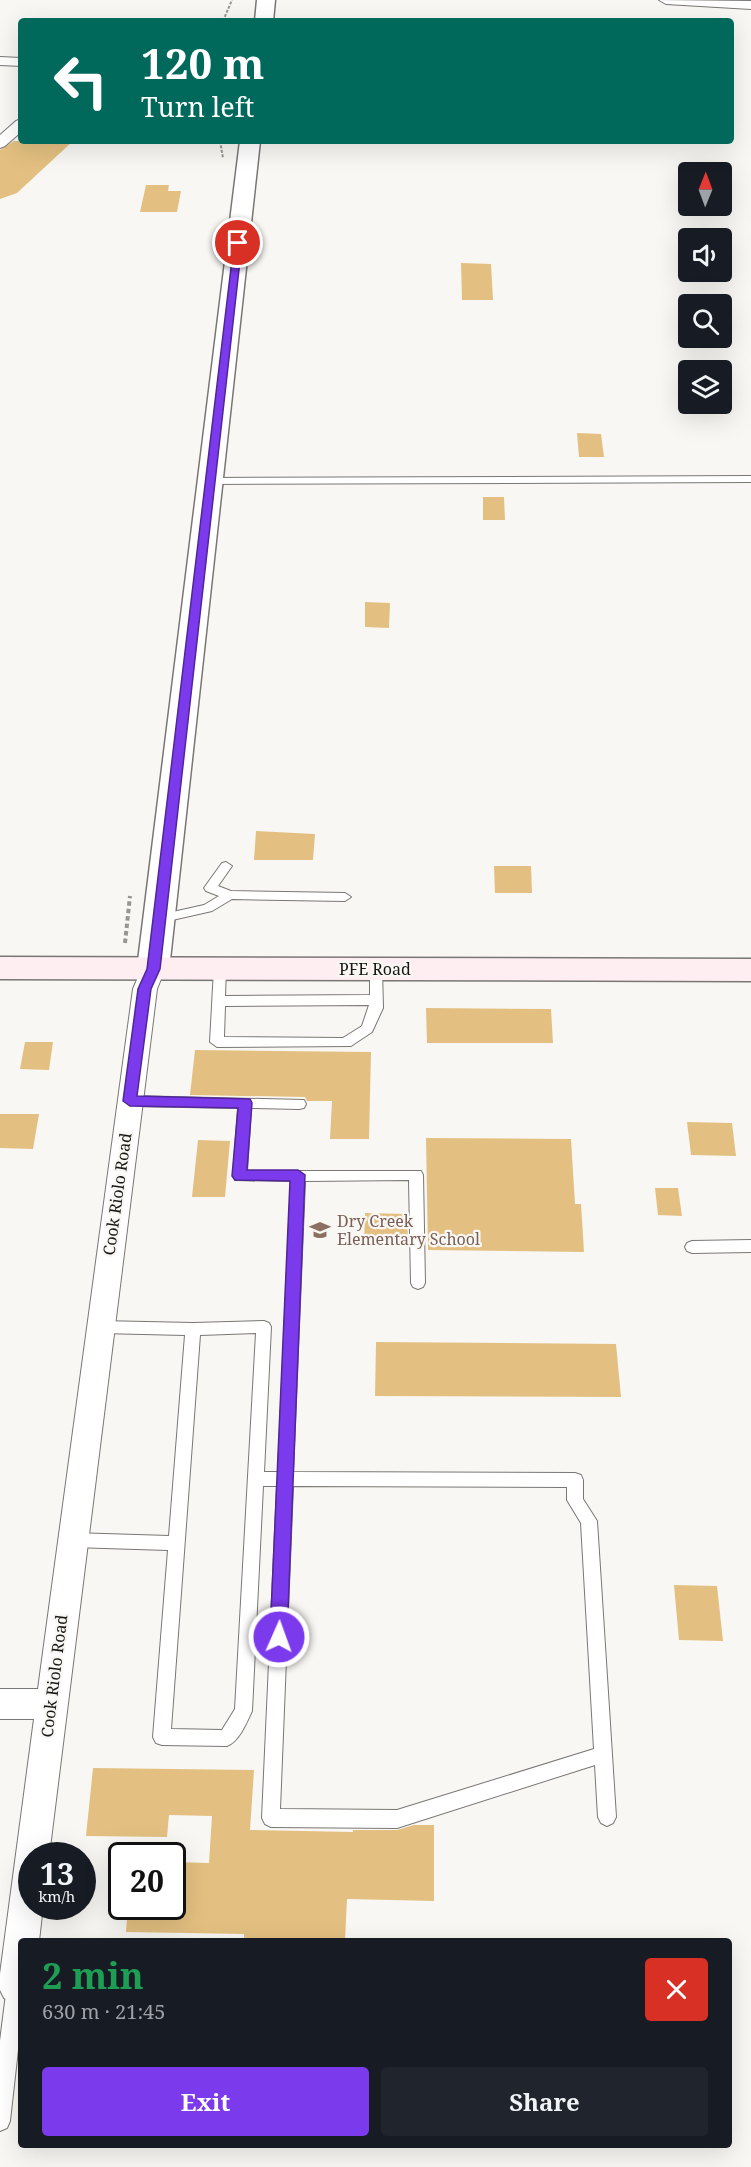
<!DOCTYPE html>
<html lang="en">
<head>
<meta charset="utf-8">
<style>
  body { margin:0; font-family:"Noto Serif",serif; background:#20242c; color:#f1f3f6; height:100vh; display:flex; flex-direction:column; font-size:22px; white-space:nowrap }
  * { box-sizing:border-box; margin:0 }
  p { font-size:20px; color:#9ea1a6 }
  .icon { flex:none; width:33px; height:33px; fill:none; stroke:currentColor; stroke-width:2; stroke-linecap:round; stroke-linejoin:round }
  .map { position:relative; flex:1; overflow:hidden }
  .panel { position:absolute; left:18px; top:1938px; width:714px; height:210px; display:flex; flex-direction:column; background:#171b24; border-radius:6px; box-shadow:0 6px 24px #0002 }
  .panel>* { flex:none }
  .top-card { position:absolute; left:18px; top:18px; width:716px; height:126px; border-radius:6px; box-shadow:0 6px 24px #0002; background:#00695c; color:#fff; overflow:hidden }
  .needle { width:39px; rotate:1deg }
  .tools { position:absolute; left:678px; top:162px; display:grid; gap:12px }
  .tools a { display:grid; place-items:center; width:54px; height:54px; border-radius:6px; background:#171b24; box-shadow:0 6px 24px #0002; font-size:30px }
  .speed { position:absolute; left:18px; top:1842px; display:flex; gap:12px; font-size:30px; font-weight:700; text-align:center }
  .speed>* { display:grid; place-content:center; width:78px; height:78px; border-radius:50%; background:#171b24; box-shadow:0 6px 24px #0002; line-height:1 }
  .speed small { font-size:15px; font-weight:400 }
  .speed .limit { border:3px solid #111; border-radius:9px; background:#fff; color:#111 }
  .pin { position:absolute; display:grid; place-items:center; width:51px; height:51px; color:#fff; margin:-26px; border:3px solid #fff; border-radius:50%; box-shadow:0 2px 6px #0007 }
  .me { position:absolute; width:66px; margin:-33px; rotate:2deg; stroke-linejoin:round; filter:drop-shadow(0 0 4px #0008) }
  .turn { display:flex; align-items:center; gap:21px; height:126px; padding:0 24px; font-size:27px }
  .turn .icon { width:78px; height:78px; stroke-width:2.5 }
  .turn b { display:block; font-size:42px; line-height:51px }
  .round { display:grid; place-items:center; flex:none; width:63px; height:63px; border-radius:6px; background:#20242c }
  .summary { display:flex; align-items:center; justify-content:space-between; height:102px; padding:0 24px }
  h1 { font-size:36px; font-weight:700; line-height:45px; color:#1e9e55 }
  .primary-button { display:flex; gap:12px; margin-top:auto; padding:12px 24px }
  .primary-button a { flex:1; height:69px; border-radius:6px; background:#7c3aed; color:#fff; font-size:24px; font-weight:700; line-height:69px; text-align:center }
  .primary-button a+a { background:#20242c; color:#f1f3f6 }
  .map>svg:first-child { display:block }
</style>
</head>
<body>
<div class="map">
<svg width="751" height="2167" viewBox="0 0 751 2167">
  <rect width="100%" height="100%" fill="#f9f7f3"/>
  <!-- building -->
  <path fill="#e3c081" d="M14 141H73L17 193 0 199V150Z
    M146 185H169L168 191H181L177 212H140Z
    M461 263 491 264 493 300H462Z
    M577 433 601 434 604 457H579Z
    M483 497H504L505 520H483Z
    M365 602 390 603 389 628 365 627Z
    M256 831 315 834 313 860H254Z
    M494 866H531L532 893H495Z
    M426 1008 551 1009 553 1043H427Z
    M25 1042H53L49 1070 20 1069Z
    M195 1050 371 1052 369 1139H330L332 1101H307L305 1097 190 1095Z
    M0 1114H39L33 1149 0 1148Z
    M687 1122 732 1123 736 1156 691 1155Z
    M426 1138 571 1139 575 1204H581L584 1252 428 1250Z
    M198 1140 230 1141 225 1197H192Z
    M655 1188H678L682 1216 658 1215Z
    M365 1213 407 1214 408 1243 364 1242Z
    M376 1342 616 1344 621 1397 375 1396Z
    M674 1585 717 1586 723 1641 679 1640Z
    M93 1768 254 1770 250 1830 353 1832V1830H397L414 1825H434V1901L347 1899 345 1941H244V1934L126 1932 128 1906H172V1862L209 1863 212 1816 169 1815 167 1837 86 1836Z"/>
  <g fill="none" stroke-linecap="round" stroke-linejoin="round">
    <!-- service casing -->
    <g stroke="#797774" stroke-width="2">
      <path id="service" d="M751 476V482L210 484 205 481 210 478Z
        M226 862 232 866 218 886 231 891 345 893 351 897 345 901 232 899 212 911 159 923 155 922 153 919 155 916 204 905 219 896 206 891 204 888 222 863Z
        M220 964 226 969 225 996 370 995V969L376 964 382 969 383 1008 372 1032 351 1046 217 1047 210 1042 214 969ZM369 1005 362 1026 343 1038 224 1037 225 1006Z
        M130 1096 304 1100 306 1104 304 1108 299 1109 251 1108 247 1171H421L423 1175 425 1283 423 1287 418 1289 413 1287 411 1283 409 1180 305 1181 293 1472 575 1473 581 1475 583 1480V1499L597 1521 616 1817 613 1823 607 1826 601 1823 598 1817 595 1765 397 1828 271 1827 265 1824 262 1818 277 1486H263L252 1711C247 1722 239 1742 227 1746L162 1745 156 1743 153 1737 168 1550 72 1547 66 1545 64 1540 66 1535 72 1533 169 1536 185 1335 100 1333 95 1331 93 1327 95 1323 100 1321 193 1323 264 1321 269 1323 271 1327 264 1472H278L291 1181 235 1180 233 1176 238 1108 130 1106 125 1105 123 1101 125 1097ZM256 1333 235 1709 222 1730 171 1729 200 1335ZM293 1486 567 1487V1500L581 1523 594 1749 397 1810 280 1809Z
        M751 1240V1252L692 1253 687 1251 685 1247 687 1243 692 1241Z
        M16 1977H21V2023L10 2121 7 2128 0 2131V2041L7 1986 9 1979Z"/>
    </g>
    <!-- minor casing -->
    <g stroke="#797774" stroke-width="2">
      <path id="minor" d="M659 0 751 1V9L666 4Z
        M0 57 21 58V66L0 65Z
        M21 119V132L5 146 0 148V135L16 121Z
        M153 960 162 963 165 969 157 989 49 1856H32V1906H43L39 1941H21V2002L16 2004 4 1998 0 1990V1974L34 1719H0V1689H38L133 989 144 963Z"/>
    </g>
    <!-- tertiary casing -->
    <g stroke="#797774" stroke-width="3">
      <path id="tertiary" d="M257 0H275L273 21H255Z
        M240 141H260L169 969 164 977 153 980 142 977 137 969Z"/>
    </g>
    <!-- secondary casing -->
    <g stroke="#797774" stroke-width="3">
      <path id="secondary" d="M0 957 751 959V981L0 979Z"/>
    </g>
    <!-- path-far1 -->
    <path stroke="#989693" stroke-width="2" stroke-dasharray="3 1.5" stroke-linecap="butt" d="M223 21 232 0
      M220 141 223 158"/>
    <!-- path -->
    <path stroke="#989693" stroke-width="4" stroke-dasharray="4.5 3" stroke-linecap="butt" d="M125 943 130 896"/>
    <!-- service -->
    <use href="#service" fill="#fff" fill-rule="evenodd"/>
    <!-- minor -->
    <use href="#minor" fill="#fff" fill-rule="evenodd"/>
    <!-- tertiary -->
    <use href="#tertiary" fill="#fff" fill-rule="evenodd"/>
    <!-- secondary -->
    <use href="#secondary" fill="#feeef2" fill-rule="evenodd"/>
  </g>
  <!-- route -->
  <path fill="#7c3aed" stroke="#51269a" stroke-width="1.5" d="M238 240 242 243 160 969 151 989 137 1096 250 1099 252 1103 247 1170H298L305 1175 287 1637 285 1643 279 1645 273 1643 270 1637 290 1181 235 1180 232 1176 238 1108 130 1106 123 1101 138 989 147 969 234 243Z"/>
  <!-- icons -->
  <defs>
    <g id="school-bare" transform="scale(1.62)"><path d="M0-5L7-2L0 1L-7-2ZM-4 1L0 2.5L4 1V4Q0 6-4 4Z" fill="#8d6e63" stroke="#f9f7f3" stroke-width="2.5" paint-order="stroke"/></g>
  </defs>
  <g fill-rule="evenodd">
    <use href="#school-bare" x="320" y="1230"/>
  </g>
  <g text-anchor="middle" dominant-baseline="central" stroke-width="4.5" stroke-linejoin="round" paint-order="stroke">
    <!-- street labels -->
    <g font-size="16" fill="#181716" stroke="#f9f7f3">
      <text x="375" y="969">PFE Road</text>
      <text transform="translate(117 1194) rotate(-82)">Cook Riolo Road</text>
      <text transform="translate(54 1676) rotate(-83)">Cook Riolo Road</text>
    </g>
    <!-- education labels -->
    <g font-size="16" fill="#785e54" stroke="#f9f7f3" text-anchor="start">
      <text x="337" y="1221">Dry Creek<tspan x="337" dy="18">Elementary School</tspan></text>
    </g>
  </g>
</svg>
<div class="tools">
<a><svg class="needle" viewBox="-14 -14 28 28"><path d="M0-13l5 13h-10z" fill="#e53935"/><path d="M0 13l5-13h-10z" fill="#9ea1a6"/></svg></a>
<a><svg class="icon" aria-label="sound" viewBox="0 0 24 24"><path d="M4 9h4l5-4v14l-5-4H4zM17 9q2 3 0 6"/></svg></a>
<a><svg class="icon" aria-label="search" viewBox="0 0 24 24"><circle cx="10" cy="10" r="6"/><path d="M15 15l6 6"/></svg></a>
<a><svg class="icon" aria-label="layers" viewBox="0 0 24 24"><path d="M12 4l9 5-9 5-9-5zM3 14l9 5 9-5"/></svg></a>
</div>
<div class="speed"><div>13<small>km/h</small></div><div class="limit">20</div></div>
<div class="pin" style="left:238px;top:243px;background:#d93025"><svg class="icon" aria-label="arrive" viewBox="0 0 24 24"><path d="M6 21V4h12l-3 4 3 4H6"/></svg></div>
<svg class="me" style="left:279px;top:1637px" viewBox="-20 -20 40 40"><circle r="17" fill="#7c3aed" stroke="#fff" stroke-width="3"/><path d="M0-11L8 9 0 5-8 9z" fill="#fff"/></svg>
<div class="top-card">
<div class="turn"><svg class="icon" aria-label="left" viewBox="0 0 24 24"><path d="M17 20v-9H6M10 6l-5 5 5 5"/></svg><div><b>120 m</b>Turn left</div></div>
</div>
<section class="panel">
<div class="summary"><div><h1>2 min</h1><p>630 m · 21:45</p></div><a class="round" style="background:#d93025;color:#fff"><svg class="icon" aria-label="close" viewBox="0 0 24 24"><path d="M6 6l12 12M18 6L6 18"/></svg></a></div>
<div class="primary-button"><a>Exit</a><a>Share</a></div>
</section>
</div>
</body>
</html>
